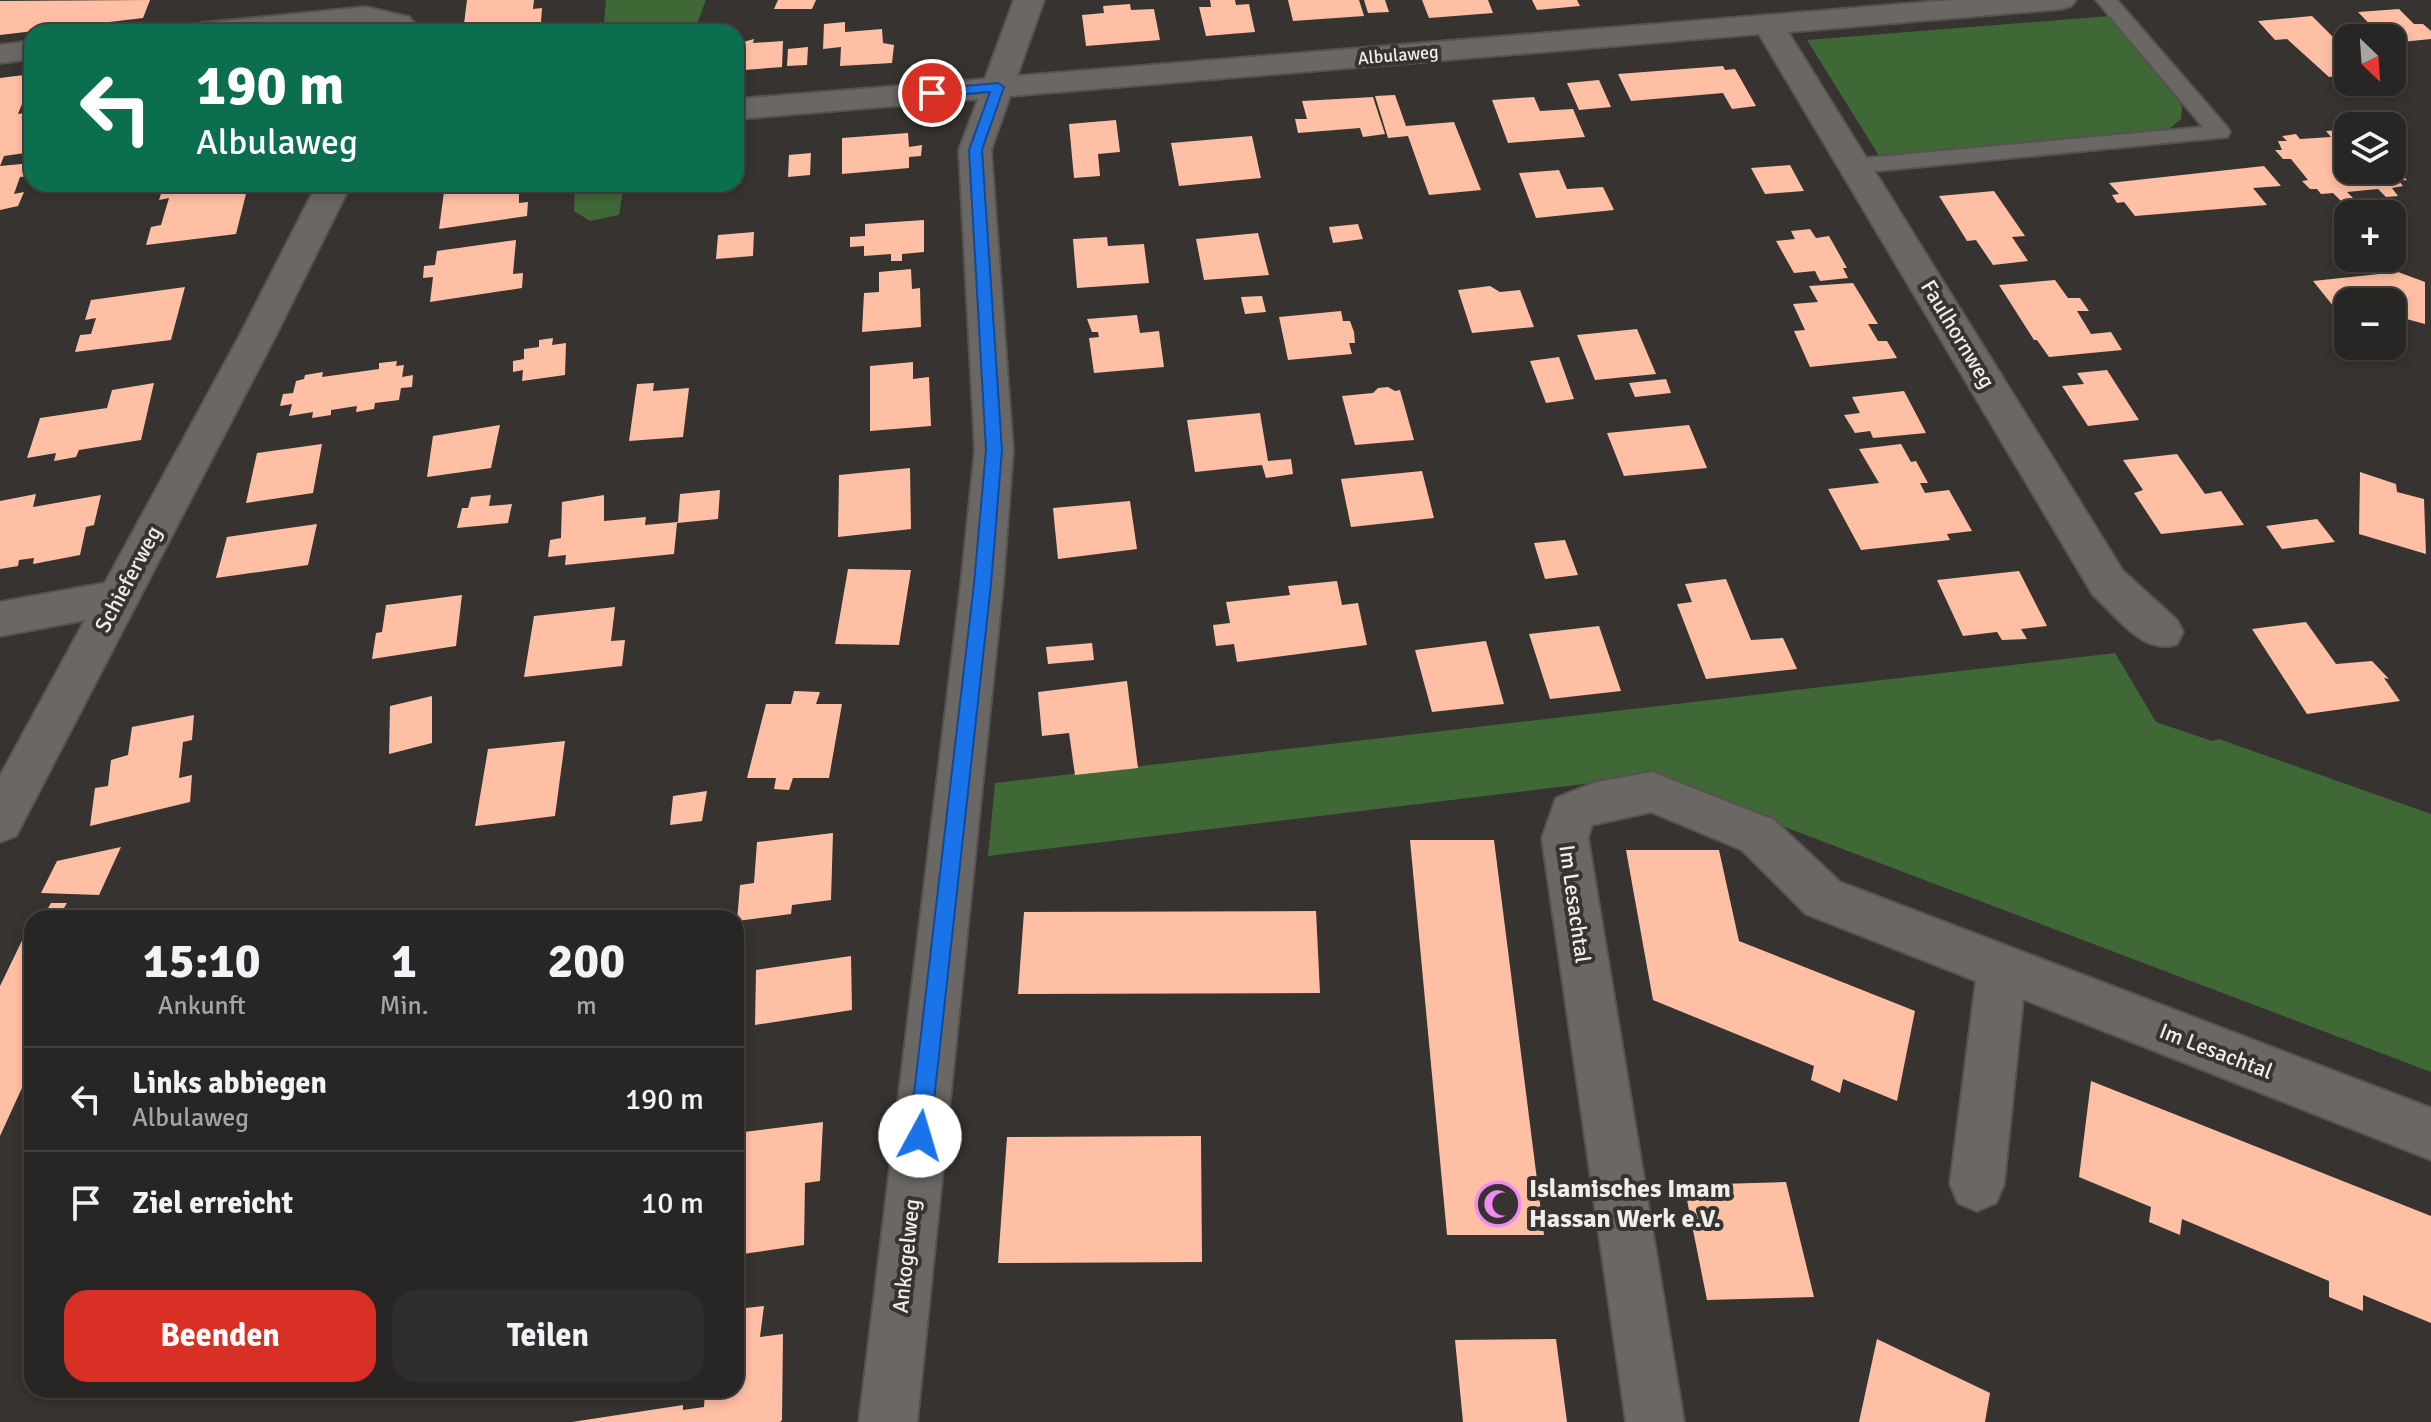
<!DOCTYPE html>
<html lang="de">
<head>
<meta charset="utf-8">
<style>
  body { margin:0; font-family:Signika,sans-serif; background:#302e2c; color:#f1f3f6; height:100vh; display:flex; flex-direction:column; font-size:30px; white-space:nowrap }
  * { box-sizing:border-box; margin:0 }
  p { font-size:26px; color:#a5a5a6 }
  .icon { flex:none; width:44px; height:44px; fill:none; stroke:currentColor; stroke-width:2; stroke-linecap:round; stroke-linejoin:round }
  .map { position:relative; flex:1; overflow:hidden }
  .side { position:absolute; left:24px; top:910px; width:720px; height:488px; display:flex; flex-direction:column; background:#282624; border-radius:24px; box-shadow:0 4px 12px #0003,0 0 0 2px #444341 }
  .side>* { flex:none }
  .hud { position:absolute; left:24px; top:24px; width:720px; height:168px; border-radius:24px; box-shadow:0 4px 12px #0003,0 0 0 2px #444341; background:#0b6e4f; color:#fff; overflow:hidden }
  .needle { width:52px; rotate:155deg }
  .fabs { position:absolute; left:2334px; top:24px; display:grid; gap:16px }
  .fabs a { display:grid; place-items:center; width:72px; height:72px; border-radius:16px; background:#282624; box-shadow:0 4px 12px #0003,0 0 0 2px #444341; font-size:40px }
  .pin { position:absolute; display:grid; place-items:center; width:68px; height:68px; color:#fff; margin:-34px; border:4px solid #fff; border-radius:50%; box-shadow:0 2px 8px #0007 }
  .me { position:absolute; width:88px; margin:-44px; rotate:6deg; stroke-linejoin:round; filter:drop-shadow(0 0 6px #0008) }
  .turn { display:flex; align-items:center; gap:28px; height:168px; padding:0 40px; font-size:36px }
  .turn .icon { width:104px; height:104px; stroke-width:2.5 }
  .turn b { display:block; font-size:56px; line-height:68px }
  .eta { display:flex; justify-content:space-evenly; align-items:center; height:136px; text-align:center }
  .eta b { font-size:48px; font-weight:700; line-height:56px }
  .action { display:flex; gap:16px; margin-top:auto; padding:16px 40px }
  .action a { flex:1; height:92px; border-radius:24px; background:#d93025; color:#fff; font-size:32px; font-weight:700; line-height:92px; text-align:center }
  .action a+a { background:#302e2c; color:#f1f3f6 }
  ul { padding:0; list-style:none }
  li { display:flex; align-items:center; gap:24px; height:104px; padding:0 40px; border-top:2px solid #444341 }
  li div { flex:1 }
  li b { display:block; font-size:30px }
  li em { font-style:normal }
  .map>svg:first-child { display:block }
</style>
</head>
<body>
<div class="map">
<svg width="2431" height="1422" viewBox="0 0 2431 1422">
  <rect width="100%" height="100%" fill="#363330"/>
  <!-- green -->
  <path fill="#406837" d="M606 0H706L694 32H603Z
    M2110 16 2177 93 2182 107 2181 119 2170 128 2154 133 1881 159 1807 40Z
    M575 184H624L619 215 590 221 574 211Z
    M2115 653 2156 722 2212 741 2219 739 2431 814V1072L1650 776 988 856 995 783Z"/>
  <!-- building -->
  <path fill="#ffbfa4" d="M150 0 143 18 0 35V1Z
    M467 0H534L533 9 542 8 541 22 463 32Z
    M778 0H816L812 9H774Z
    M1210 0H1235L1236 5 1249 4 1255 32 1206 36 1199 7H1211Z
    M1288 0H1359L1364 16 1293 21Z
    M1364 0H1385L1389 12 1368 13Z
    M1422 0H1488L1493 13 1429 18Z
    M1532 0H1577L1580 6 1537 10Z
    M1130 4 1131 10 1154 9 1160 40 1086 46 1082 15 1104 13 1103 6Z
    M2399 9 2414 24H2423L2431 31V39L2392 43V38H2383L2358 12Z
    M2312 16 2340 44H2348V75L2329 77 2287 39 2275 40 2258 21Z
    M845 22V32L882 29 883 43 894 45 892 63 840 66 841 47 823 49 824 24Z
    M754 39 753 43 783 41 782 67 744 70V75L736 76V44Z
    M808 47 807 65 787 66 788 49Z
    M1723 66 1725 70 1735 69 1756 106 1732 109 1723 93 1631 101 1618 74Z
    M32 74V89H28L18 114 32 112V152L4 156 0 166V78Z
    M1599 80 1611 107 1579 110 1567 83Z
    M1395 95 1406 126 1454 122 1481 190 1429 195 1408 136 1388 138 1375 96Z
    M1373 97 1385 134 1363 137 1360 128 1298 133 1295 119H1307L1302 101Z
    M1534 97 1540 111 1573 109 1585 137 1508 143 1492 100Z
    M1116 120 1120 152 1098 154 1100 176 1074 178 1069 124Z
    M2339 130 2348 135V170L2398 171 2407 180 2399 181 2403 186 2392 188 2398 196 2386 197 2378 189 2347 192 2355 200 2341 201 2333 193 2321 194 2317 189H2310L2302 181 2308 180 2291 159H2283L2275 150H2282L2278 141H2287L2282 136 2296 134 2300 139 2331 137 2326 131Z
    M908 133 909 147 922 145 921 156 909 157V168L842 174V138Z
    M1252 136 1261 178 1179 186 1171 143Z
    M736 147H744L741 184H736Z
    M811 153 810 175 788 177 789 155Z
    M32 163 30 176 20 177 14 194 24 192 18 206 0 210V166Z
    M1790 165 1804 191 1765 194 1751 168Z
    M2264 166 2281 186 2253 188 2267 205 2135 216 2124 202 2117 203 2112 195 2119 194 2109 183Z
    M1559 170 1567 189 1603 187 1614 210 1536 218 1519 173Z
    M164 184 248 186 236 234 146 245 151 227 161 225 169 198 159 200Z
    M445 184H529V188L519 190V203L528 202 527 216 439 229Z
    M676 184H716V186L675 190Z
    M1994 191 2025 236 2012 237 2028 261 1993 265 1976 240 1967 241 1939 196Z
    M924 220V252L902 254V261H891V254L864 256V246L850 247V237L865 236V224Z
    M1358 224 1363 239 1333 243 1329 227Z
    M1810 229 1816 238 1829 236 1847 268H1843L1848 278 1820 281 1815 271 1794 273 1776 241 1795 239 1791 231Z
    M754 232 753 256 716 259 718 235Z
    M1258 233 1269 275 1204 280 1196 239Z
    M1107 237 1108 246 1144 244 1149 283 1077 288 1073 239Z
    M516 240 513 274 523 273 522 288 430 302 433 277 423 278 424 266 435 265 437 251Z
    M911 269 912 289 920 288 921 327 862 332 864 293 879 292V272Z
    M2398 272 2425 282V324L2399 317 2392 309V302H2348V311L2338 312 2313 281Z
    M2055 280 2068 298H2080L2089 311H2077L2091 334 2111 332 2122 350 2049 357 2037 340H2034L1999 285Z
    M1853 283 1878 324H1868L1878 341H1887L1897 358 1810 367 1794 331 1805 330 1793 304 1818 302 1809 286Z
    M1490 286 1500 292 1520 290 1534 327 1472 333 1458 290Z
    M185 287 171 340 75 352 80 335 91 334 96 318 85 320 91 300Z
    M1262 296 1266 312 1245 314 1241 297Z
    M1341 311 1343 321H1350L1354 332 1355 343H1349L1352 354 1288 360 1279 317Z
    M1137 315 1140 333 1159 331 1164 367 1094 373 1089 338 1099 337 1098 332H1092L1087 319Z
    M1637 329 1656 374 1595 380 1577 335Z
    M553 338 552 345 566 343 565 375 522 381 523 370 513 372V361L524 359V349L539 347V340Z
    M1559 357 1574 399 1546 403 1530 361Z
    M397 361 396 366 404 365 402 377 413 375 412 387 401 388 399 400 375 403 374 409 356 412 357 406 331 410V415L312 418 313 412 289 416 292 404 280 406 283 394 293 393 296 381 304 379 305 375 323 372 322 377 379 369V363Z
    M913 362V379L929 377 931 426 870 431V366Z
    M2107 370 2139 420 2088 426 2062 386 2084 384 2077 373Z
    M1666 379 1671 393 1635 397 1629 383Z
    M154 383 141 440 79 450 76 457 54 461 56 453 27 458 40 418 107 408 112 390Z
    M654 383 653 391 689 388 683 437 629 441 637 384Z
    M1388 387 1395 391 1400 390 1414 440 1355 445 1342 396 1373 393 1378 388Z
    M1904 391 1926 433 1873 438 1870 431 1855 433 1844 415 1860 413 1852 397Z
    M1260 413 1268 461 1291 459 1293 474 1266 478 1262 465 1195 472 1187 420Z
    M500 425 491 468 427 477 433 436Z
    M1689 425 1707 468 1624 476 1607 433Z
    M322 444 313 493 246 503 257 453Z
    M1901 444 1911 462 1916 461 1928 483H1920L1925 493 1949 490 1972 531 1947 534 1950 540 1861 550 1828 489 1879 483 1859 449Z
    M2177 454 2205 494 2221 491 2244 525 2161 534 2134 493 2143 490 2123 460Z
    M910 468 911 529 838 537 839 475Z
    M1422 471 1434 518 1351 527 1341 479Z
    M2360 472 2396 484 2397 492 2424 499 2426 554 2359 534Z
    M720 490 718 519 677 523 674 554 565 565 566 555 548 557 550 540 561 538 562 502 604 495V521L646 517 645 525 678 522 680 494Z
    M36 494 33 507 101 495 94 525 86 527 80 555 33 564 34 558 19 560 18 566 0 569V501Z
    M491 495 489 506 512 504 508 523 457 528 462 508H468L471 497Z
    M1130 501 1137 549 1058 559 1053 508Z
    M2317 519 2335 542 2282 549 2266 526Z
    M317 524 308 565 216 578 227 537Z
    M1565 540 1578 575 1545 579 1534 543Z
    M848 569 911 570 899 645 835 644Z
    M2019 571 2047 626 2021 629 2027 639 2002 640 1997 632 1963 636 1937 580Z
    M1726 579 1751 640 1783 638 1797 669 1706 679 1677 604 1692 602 1685 584Z
    M1337 581 1342 605 1358 603 1367 645 1237 662 1234 644 1216 646 1213 625 1230 623 1226 602 1290 595 1288 586Z
    M462 595 456 646 372 659 376 633 382 632 386 605Z
    M615 607 611 641 625 640 622 666 524 677 534 616Z
    M2306 622 2336 664 2372 661 2389 679 2384 678 2400 701 2307 714 2252 629Z
    M1599 626 1621 691 1550 699 1529 634Z
    M1486 641 1504 704 1432 712 1415 650Z
    M1092 643 1094 660 1048 664 1046 647Z
    M1127 681 1138 768 1075 775 1069 733 1042 736 1038 692Z
    M794 691 820 692 816 704H842L829 778H793L789 790 774 789 776 778H747L766 704H791Z
    M432 696V743L389 754 390 706Z
    M194 715 192 740 183 742 179 778 192 775 190 802 90 826 95 788 108 786 111 760 128 755 132 727Z
    M565 741 555 816 475 826 488 749Z
    M707 791 702 821 670 825 673 796Z
    M833 833 831 900 792 905 791 914 737 921 740 885 754 883 757 842Z
    M1410 840H1494L1544 1235H1447Z
    M121 847 99 895 41 893 57 861Z
    M1626 850H1719L1739 941 1915 1011 1897 1101 1843 1079 1840 1093 1811 1080 1814 1066 1653 1000Z
    M51 903H67L61 913H132L129 918H33L35 913H45Z
    M1316 911 1320 993 1018 994 1024 912Z
    M32 920V1066L0 1136V986Z
    M851 956 852 1010 755 1025 756 970Z
    M2091 1081 2431 1216V1323L2363 1295V1311L2329 1297V1281L2182 1219 2180 1235 2149 1222 2151 1207 2079 1177Z
    M823 1122 820 1181 805 1183 804 1245 736 1255V1133Z
    M1201 1136 1202 1262 998 1263 1007 1137Z
    M1786 1182 1814 1297 1707 1300 1684 1185Z
    M764 1306 760 1337 783 1334 782 1420 780 1422H572L683 1405V1410L704 1407 705 1390H736V1309Z
    M1556 1339 1567 1422H1463L1455 1340Z
    M1877 1339 1990 1393 1985 1422H1859Z"/>
  <g fill="none" stroke-linecap="round" stroke-linejoin="round">
    <!-- lane casing -->
    <g stroke="#55524f" stroke-width="4">
      <path id="lane" d="M2096 0H2117L2227 127 2230 132 2227 137 1855 173 1847 171 1844 166 1847 161 1855 159 2203 127Z"/>
    </g>
    <!-- street casing -->
    <g stroke="#55524f" stroke-width="4">
      <path id="street" d="M1014 0H1044L1017 76 1952 0H2076L2071 6 2061 9 1788 32 2123 571 2177 620 2183 632 2177 644C2143 656 2117 616 2093 595L1759 34 1010 96 991 150 1013 450 1003 584 917 1422H859L961 584 975 450 959 150 978 99 736 119V99L985 79Z
        M366 7 409 17 422 32H390L366 25 294 32H187L191 26 202 23Z
        M32 41V59L0 63V45Z
        M317 184H351L275 337 16 836 0 842V776L85 620 0 636V602L105 583 239 337Z
        M1652 772 1774 820 1840 882 2431 1108V1160L2023 999 2004 1184 1996 1203 1977 1211 1958 1203 1950 1184 1976 981 1806 914 1742 850 1651 812 1592 825 1588 838 1684 1422H1626L1542 838 1556 798 1596 782Z"/>
    </g>
    <!-- lane -->
    <use href="#lane" fill="#6a6764" fill-rule="evenodd"/>
    <!-- street -->
    <use href="#street" fill="#6a6764" fill-rule="evenodd"/>
  </g>
  <!-- route -->
  <path fill="#1a73e8" stroke="#114b97" stroke-width="2" d="M998 83 1004 87 982 150 1002 450 991 584 930 1136 927 1144 920 1147 912 1144 909 1136 974 584 986 450 969 150 990 92 932 97 925 93 932 89Z"/>
  <!-- icons -->
  <defs>
    <g id="mosque-ring" transform="scale(2.3)"><circle r="9.5" fill="#363330" stroke="#f18af4" stroke-width="1.5"/><path d="M3.5-4.9A6 6 0 1 0 3.5 4.9A5 5 0 1 1 3.5-4.9Z" fill="#f18af4"/></g>
  </defs>
  <g fill-rule="evenodd">
    <use href="#mosque-ring" x="1498" y="1204"/>
  </g>
  <g text-anchor="middle" dominant-baseline="central" stroke-width="8" stroke-linejoin="round" paint-order="stroke">
    <!-- far-street labels -->
    <g font-size="18" fill="#f0eeec" stroke="#363330">
      <text transform="translate(1398 55) rotate(-5)">Albulaweg</text>
    </g>
    <!-- street labels -->
    <g font-size="22" fill="#f0eeec" stroke="#363330">
      <text transform="translate(1958 334) rotate(59)">Faulhornweg</text>
      <text transform="translate(128 579) rotate(-62)">Schieferweg</text>
      <text transform="translate(1575 904) rotate(82)">Im Lesachtal</text>
      <text transform="translate(2216 1051) rotate(21)">Im Lesachtal</text>
      <text transform="translate(906 1256) rotate(-84)">Ankogelweg</text>
    </g>
    <!-- near-poi labels -->
    <g font-size="26" font-weight="bold" fill="#f0eeec" stroke="#363330" text-anchor="start">
      <text x="1529" y="1189">Islamisches Imam<tspan x="1529" dy="30">Hassan Werk e.V.</tspan></text>
    </g>
  </g>
</svg>
<div class="fabs">
<a><svg class="needle" viewBox="-14 -14 28 28"><path d="M0-13l5 13h-10z" fill="#e53935"/><path d="M0 13l5-13h-10z" fill="#a5a5a6"/></svg></a>
<a><svg class="icon" aria-label="layers" viewBox="0 0 24 24"><path d="M12 4l9 5-9 5-9-5zM3 14l9 5 9-5"/></svg></a>
<a>+</a>
<a>−</a>
</div>
<div class="pin" style="left:932px;top:93px;background:#d93025"><svg class="icon" aria-label="arrive" viewBox="0 0 24 24"><path d="M6 21V4h12l-3 4 3 4H6"/></svg></div>
<svg class="me" style="left:920px;top:1136px" viewBox="-20 -20 40 40"><circle r="19" fill="#fff"/><path d="M0-13L10 11 0 6-10 11z" fill="#1a73e8"/></svg>
<div class="hud">
<div class="turn"><svg class="icon" aria-label="left" viewBox="0 0 24 24"><path d="M17 20v-9H6M10 6l-5 5 5 5"/></svg><div><b>190 m</b>Albulaweg</div></div>
</div>
<section class="side">
<div class="eta">
<div><b>15:10</b><p>Ankunft</p></div>
<div><b>1</b><p>Min.</p></div>
<div><b>200</b><p>m</p></div>
</div>
<ul>
<li><svg class="icon" aria-label="left" viewBox="0 0 24 24"><path d="M17 20v-9H6M10 6l-5 5 5 5"/></svg><div><b>Links abbiegen</b><p>Albulaweg</p></div><em>190 m</em></li>
<li><svg class="icon" aria-label="arrive" viewBox="0 0 24 24"><path d="M6 21V4h12l-3 4 3 4H6"/></svg><div><b>Ziel erreicht</b></div><em>10 m</em></li>
</ul>
<div class="action"><a>Beenden</a><a>Teilen</a></div>
</section>
</div>
</body>
</html>
